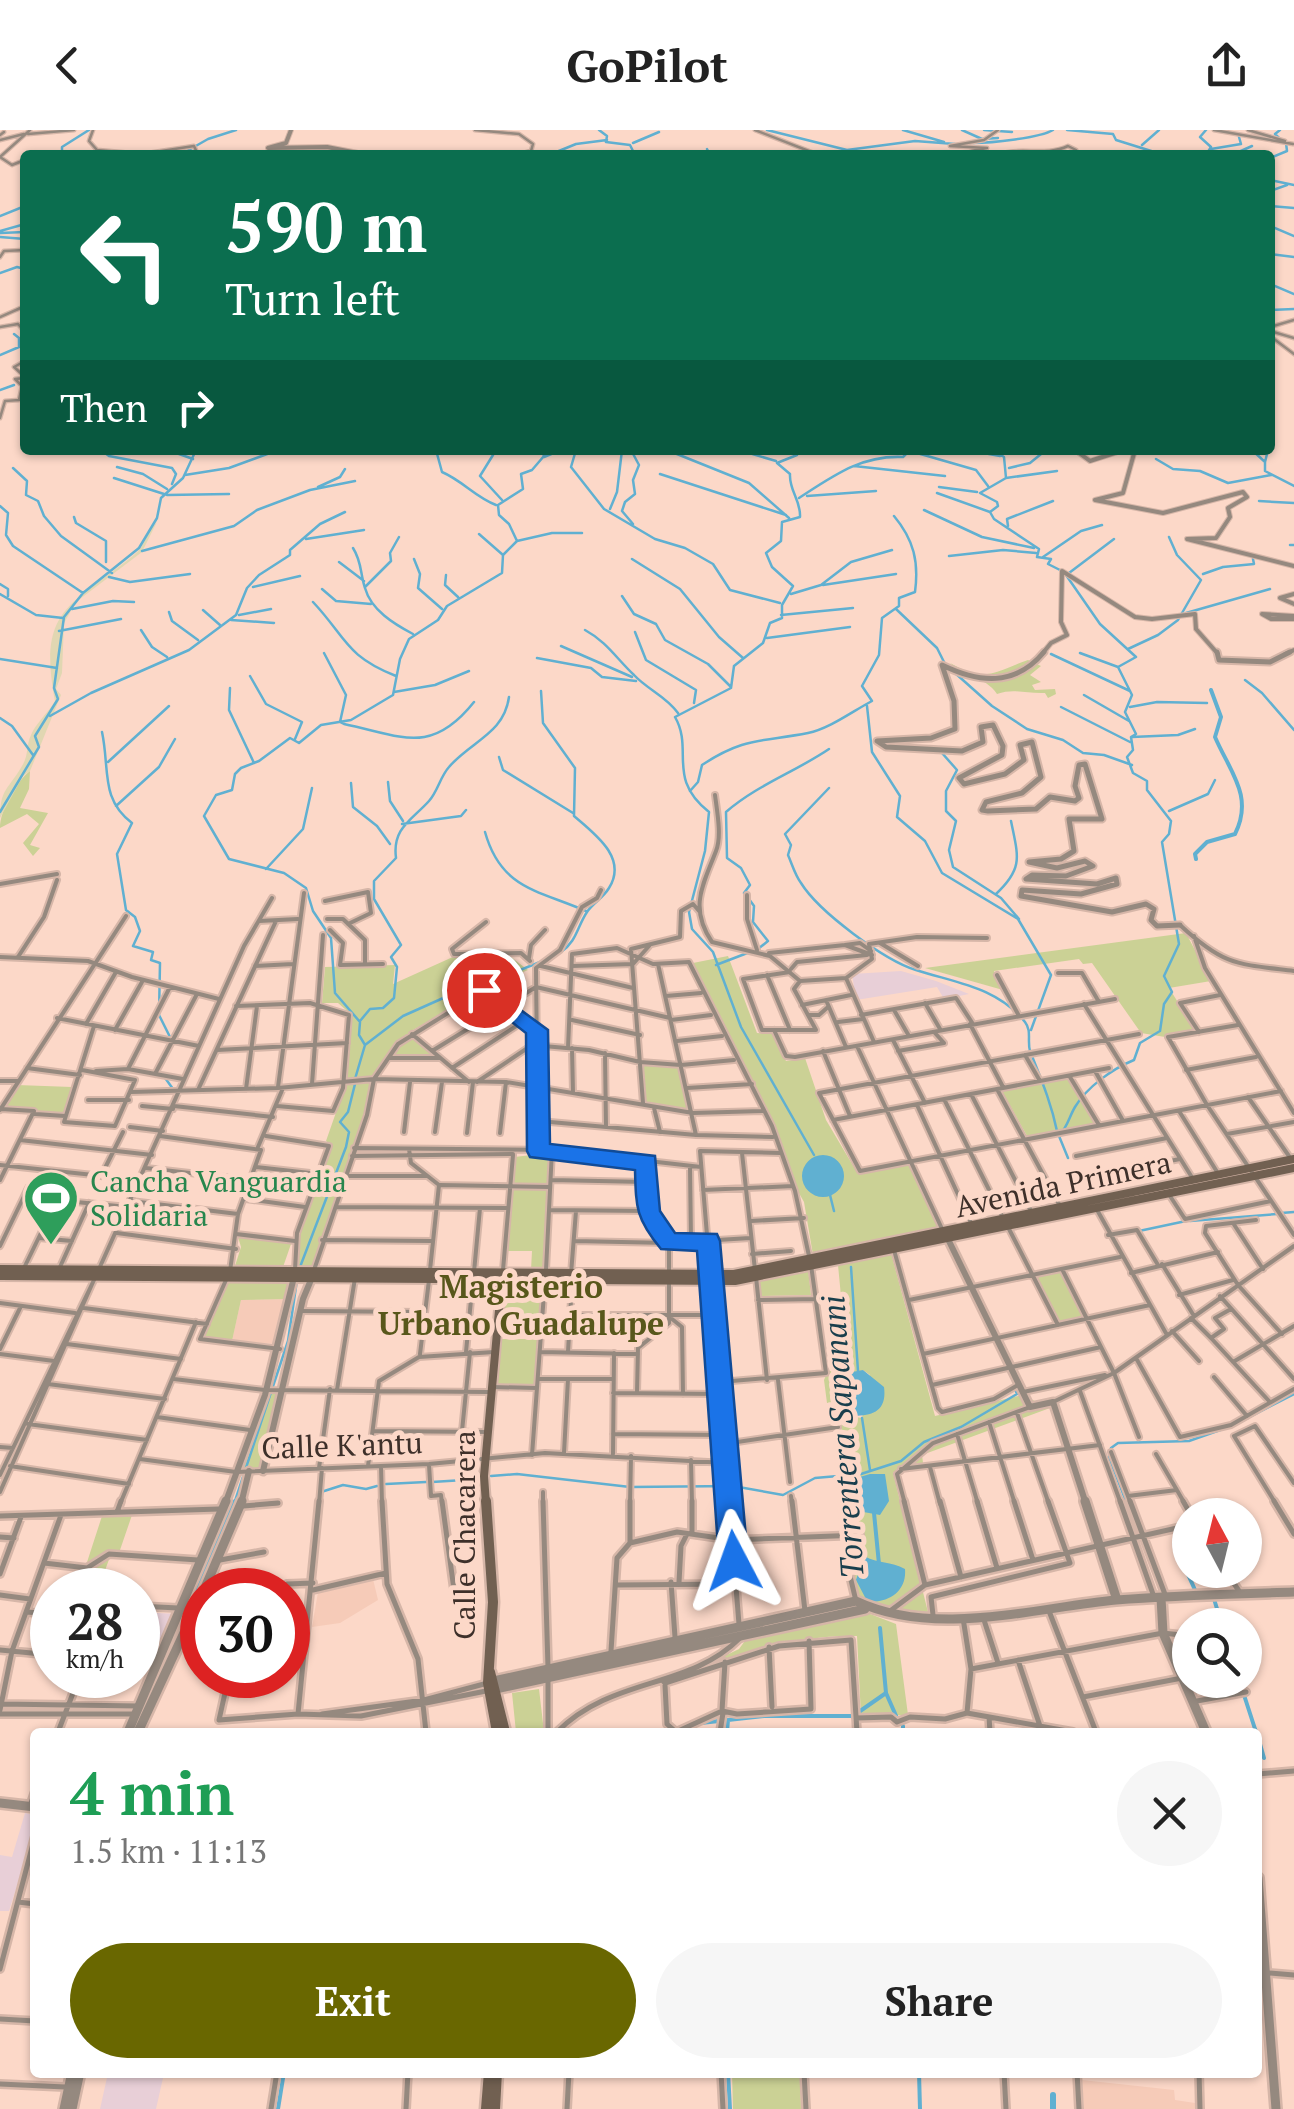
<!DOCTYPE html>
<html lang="en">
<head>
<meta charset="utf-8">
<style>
  body { margin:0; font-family:"PT Serif",serif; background:#f6f6f6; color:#222; height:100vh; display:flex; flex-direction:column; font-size:38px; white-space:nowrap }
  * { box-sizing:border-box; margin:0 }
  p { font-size:32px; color:#767676 }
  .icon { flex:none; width:55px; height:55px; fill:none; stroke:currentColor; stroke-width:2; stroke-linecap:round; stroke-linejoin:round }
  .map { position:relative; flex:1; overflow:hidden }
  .details { position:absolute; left:30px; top:1598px; width:1232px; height:350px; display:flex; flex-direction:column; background:#fff; border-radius:10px; box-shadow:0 2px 8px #0004 }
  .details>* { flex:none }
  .banner { position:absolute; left:20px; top:20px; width:1255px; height:305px; border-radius:10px; box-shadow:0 2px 8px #0004; background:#0b6e4f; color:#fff; overflow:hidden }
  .needle { width:65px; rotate:353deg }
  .buttons { position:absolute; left:1172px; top:1368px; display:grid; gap:20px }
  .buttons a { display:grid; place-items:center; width:90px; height:90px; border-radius:50%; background:#fff; box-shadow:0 2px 8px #0004; font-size:50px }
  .speed { position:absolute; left:30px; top:1438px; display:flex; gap:20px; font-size:50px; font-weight:700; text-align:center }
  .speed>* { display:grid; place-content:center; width:130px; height:130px; border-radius:50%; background:#fff; box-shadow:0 2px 8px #0004; line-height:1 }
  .speed small { font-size:25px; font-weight:400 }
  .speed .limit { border:15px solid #d22; background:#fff; color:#111 }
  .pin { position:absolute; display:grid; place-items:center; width:85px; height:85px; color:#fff; margin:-42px; border:5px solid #fff; border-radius:50%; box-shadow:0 2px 10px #0007 }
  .me { position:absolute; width:110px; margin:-55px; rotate:356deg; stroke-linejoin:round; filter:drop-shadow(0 0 8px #0008) }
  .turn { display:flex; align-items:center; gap:35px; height:210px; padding:0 40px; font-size:45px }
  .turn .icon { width:130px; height:130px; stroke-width:2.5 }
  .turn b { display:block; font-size:70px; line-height:85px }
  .then { display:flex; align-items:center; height:95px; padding:0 40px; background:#0003; gap:20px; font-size:38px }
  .round { display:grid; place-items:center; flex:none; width:105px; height:105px; border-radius:52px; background:#f6f6f6 }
  .headline { display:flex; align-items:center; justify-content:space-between; height:170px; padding:0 40px }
  h1 { font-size:60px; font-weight:800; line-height:75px; color:#1e9e55 }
  .primary-button { display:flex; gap:20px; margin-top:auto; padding:20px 40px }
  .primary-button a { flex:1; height:115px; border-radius:60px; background:#696700; color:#fff; font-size:40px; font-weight:800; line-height:115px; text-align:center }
  .primary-button a+a { background:#f6f6f6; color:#222 }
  header { display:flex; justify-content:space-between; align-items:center; height:130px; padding:0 40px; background:#fff; font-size:45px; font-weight:800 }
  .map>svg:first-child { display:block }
</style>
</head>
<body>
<header><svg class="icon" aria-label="back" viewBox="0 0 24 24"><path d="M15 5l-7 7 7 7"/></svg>GoPilot<svg class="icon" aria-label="share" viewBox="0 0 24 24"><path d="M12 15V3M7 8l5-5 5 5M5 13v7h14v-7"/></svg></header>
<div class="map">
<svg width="1294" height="1979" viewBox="0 0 1294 1979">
  <rect width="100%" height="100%" fill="#fcd8c8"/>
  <!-- built -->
  <path fill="#f6cbb8" d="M286 1169 277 1214 232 1211 241 1170Z
    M373 1449 378 1470 340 1493 312 1497 318 1462Z
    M1082 1950 1174 1960 1175 1970 1195 1973V1979H1084Z"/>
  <!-- industrial -->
  <path fill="#e8cfd7" d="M901 841 936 851 969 864 944 869 937 857 856 870 852 844Z
    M138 1482 178 1484 146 1544 138 1543Z
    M25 1683 35 1685V1699L9 1781H0V1725L12 1727Z
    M108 1943V1942L177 1943 176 1947 163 1948 156 1979H100Z"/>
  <!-- green -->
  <path fill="#cbd195" d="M1028 530 1041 536 1030 545 1041 552 1032 555 1035 560 1055 559 1056 564 1048 568 1045 563C1027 564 1014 558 997 564 985 546 964 547 950 533 986 553 992 543 1028 530Z
    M30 641 29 659 20 678 48 683 30 715 40 718 33 726 23 713 39 694 27 684 0 698C0 680 16 652 30 641Z
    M1186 803 1211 851 1169 858 1196 901 1165 907 1141 903 1092 833 1083 834 1079 829 994 841 1003 860 925 838Z
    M503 821 528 840 485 858 408 903 437 927 388 926 371 952 365 985 313 1138 296 1137 298 1107 331 1015 326 1011 347 951 352 885 338 873H322L325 837 395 835 393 854 455 826Z
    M728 826 757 903 772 904 786 931 805 928 826 990 858 1044 909 1034 939 1098 813 1125 804 1072 791 1049 789 1033 756 958 713 886 693 833Z
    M642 934 679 938 689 980 645 973Z
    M1067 948 1095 993 1027 1006 1002 961Z
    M17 955 72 957 64 985 4 977Z
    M550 1023 549 1054 511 1053 514 1027Z
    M547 1059 543 1140H531L532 1121H505L511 1060Z
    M238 1107 291 1114 282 1140 234 1139 241 1117Z
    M891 1123 935 1286 1022 1265 1050 1278 922 1325 923 1333 900 1336 893 1343 928 1482 888 1481 861 1469 852 1448C867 1408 852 1373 844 1332 841 1317 842 1301 841 1285L862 1288 870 1245 863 1240 837 1260 839 1271 827 1273 824 1250 828 1241H842L839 1209 845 1208 838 1135Z
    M808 1139 811 1165 760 1166 759 1149Z
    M1060 1141 1083 1187 1058 1192 1036 1147Z
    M229 1150 290 1151 286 1169 241 1170 232 1211 201 1209Z
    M503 1153H542L540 1186 500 1187Z
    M498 1209H539L535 1255H494Z
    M266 1263H278L259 1338H239Z
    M132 1385 120 1420 112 1421 98 1460H78L102 1386Z
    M865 1482 896 1494 908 1585 861 1586 857 1506C802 1505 753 1519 702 1537L739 1519 747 1508Z
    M539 1559 544 1602H516L512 1563Z
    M732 1943H800L801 1979H733Z"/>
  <!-- sand -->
  <path fill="#e1d7b2" d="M157 392 142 422 76 472 64 493 62 543 56 559 61 565 30 641 23 646 0 688C0 658 9 659 22 636 29 625 26 615 31 605 36 593 48 583 55 571 37 477 72 476 135 424 145 416 147 401 157 392Z"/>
  <!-- water -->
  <path fill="#60b0d1" d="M802 1046a21 21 0 1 1 42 0a21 21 0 1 1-42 0Z
    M863 1240 884 1257C888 1287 864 1287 841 1285L837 1254 852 1242Z
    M870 1344H885L889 1371 880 1385 858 1381 853 1349Z
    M864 1426C878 1434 891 1431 905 1439 907 1461 888 1474 867 1471L856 1450Z"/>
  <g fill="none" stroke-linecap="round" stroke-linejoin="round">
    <!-- stream-far1 -->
    <path stroke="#60b0d1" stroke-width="2.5" d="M599 0 607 6 606 12 630 15 635 25
      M767 0 847 20 915 11 955 14
      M903 0 944 12
      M962 0 982 9 998 8
      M984 0 1012 2
      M1067 0 1113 4 1116 10 1164 25
      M1206 0 1200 7 1211 17 1206 25
      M1280 0 1275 4 1280 9
      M633 13 659 2
      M973 13C991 13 1040 8 1053 0
      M1142 15 1159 0
      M707 19 710 25
      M1211 19 1241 14 1239 7
      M62 25V17L89 0
      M180 25 208 9 236 0
      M549 25 576 14 607 10
      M1232 25 1252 16
      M1270 28 1287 21 1286 13
      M1270 50 1294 55
      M1270 61 1287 55
      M1270 76 1294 78
      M0 86 25 76
      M1270 96 1294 106
      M0 101 25 94
      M0 103 25 102
      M0 107 25 109
      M1270 124 1294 127
      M0 143 17 137 25 139
      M1270 154 1294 164
      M1270 180 1294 179
      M0 225 19 217V208L14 204
      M0 260 14 255
      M1270 316 1273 311
      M101 320 109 326 172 338 176 344 172 354
      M168 320 193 329
      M436 320 442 342C463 351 475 367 496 375
      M576 320 571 337 604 379 655 409 685 418 713 434 730 460 780 473
      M631 320 639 335 633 350 635 364 625 372 622 381 633 394
      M667 320 749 353 789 388
      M739 320 776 331
      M797 320V325L777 333 790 344C789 361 801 370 800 387L782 392 781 411 766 423 772 437 793 456 782 475V488L770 493 763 513 734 536 731 558 675 587C694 620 666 648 709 682L705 721 689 782 692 799 713 822 741 897 814 1025
      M967 320 1000 326
      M993 320 1004 327 1006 348 980 363 997 372 998 376 990 382 994 389 1039 419 1037 427 1051 429 1048 434 1060 440
      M1252 320 1265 332V341L1294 356
      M917 323 976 340 988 356
      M493 325 480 346 502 370
      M544 327 561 320
      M1156 329 1173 339 1200 341 1228 353 1271 345
      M1265 332 1268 320
      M854 336 945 346
      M117 337 143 344 167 359
      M13 338 27 351 26 365 38 371 44 386 61 406 112 443
      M1009 338 1030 333 1046 320
      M660 344 786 385
      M185 345 229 338 278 320
      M114 348 164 364
      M1006 348 1057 341
      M318 357 340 347 345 339
      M939 357 977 362
      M937 363 990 382
      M167 365 229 364
      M807 366 876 361
      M799 368C833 346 861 325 903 327L910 320
      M1259 371 1294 373
      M0 376 8 383 6 405 13 416 83 463
      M610 379 617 362 622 320
      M924 380 982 407 1034 418
      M74 387 76 393 106 411V432
      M1008 396 1007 389 1053 371
      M479 404 503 425
      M306 409 364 400
      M517 411 552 403H582
      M1290 415H1294
      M353 418C362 432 360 443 365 458 371 480 394 494 413 504
      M142 421 234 396 257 380 310 360 355 351
      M949 426 1003 420 1036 423
      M1043 427 1081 401 1102 395
      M414 429 420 444 418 458 442 479
      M632 429 680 459 719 507 743 528
      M339 432 364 451
      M1069 443 1114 409
      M1203 444 1223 437 1254 434 1253 429
      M446 445 445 455 458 467
      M1066 445 1100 494 1136 527 1118 537 1132 565 1125 582 1136 604 1131 607 1133 620 1127 627 1133 643 1147 651V660L1171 691 1169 704 1162 712 1179 814 1164 846 1172 862 1164 874 1160 901 1140 913 1134 930C1112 939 1087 957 1075 977 1069 987 1068 996 1059 1006L1068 1028
      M109 447 130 452 190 444
      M0 454 8 459V466
      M823 455 896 444
      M253 457 300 446
      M365 457 391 431 390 423 399 407
      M322 459 336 471 371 474
      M0 464 36 485 63 488
      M791 464 821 455 851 432 892 420
      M622 466 634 484 656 494 665 510 708 534 731 557
      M313 472C346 507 345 526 396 546
      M72 479 113 471 134 472
      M896 479 937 518 945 534
      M203 480 220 495
      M169 482 172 491 198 510
      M1186 483 1270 459
      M239 485 271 479
      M781 485 853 478
      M231 490 274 493
      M141 500 152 517 167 527
      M585 500C607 512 616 528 634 545 648 560 666 566 678 583
      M59 501 121 489
      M635 502 646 530 696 560 694 573
      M767 508 850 497
      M561 516 632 547
      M1128 519 1158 505 1178 490 1201 450 1177 425 1169 407
      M324 523 346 565 340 592 344 594C402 606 431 626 474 572
      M1080 523 1118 537
      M1051 524 1130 561
      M537 528 591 538 602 547 636 551
      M0 529 57 538
      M955 543 992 576 1027 599 1063 610 1083 623 1104 625 1132 635
      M250 546 266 574 302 592 295 609
      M1245 550 1262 563 1294 600
      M230 558 229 580 254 633
      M541 561 543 593 575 638 574 686C595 704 628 728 609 758 603 768 593 773 587 782 577 797 577 811 561 822
      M394 562 435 555 469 541
      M1084 565 1129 591
      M867 576 872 622 900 666 897 687 925 711 942 743 1018 789 1051 845 1031 900
      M1061 577 1130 612
      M1130 577 1157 572 1207 573
      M50 586 91 563 189 520 236 485 247 458 259 445 290 425V420L320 394 345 382
      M0 588 12 596 33 625
      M102 602C110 639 100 669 132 693L117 724 126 780 135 787 140 801 133 816 153 822 151 830 160 833 159 885 172 911
      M1132 607 1178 605 1195 599
      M942 623 957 640 946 661V681L956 691 949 720 953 737 1001 768 1019 789
      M499 627 503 640 573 683
      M108 632 169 576
      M388 652 390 671 403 691
      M351 653 353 677 377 696 390 714
      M829 658 785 704 791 715 788 725C792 734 795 745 801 753 819 782 884 830 916 840 956 853 997 857 1025 892 1032 901 1027 911 1030 921 1041 949 1051 972 1057 1001
      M690 661 698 652 702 635C744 607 762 612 808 603 829 599 853 581 872 571L862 556 879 525 882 488 899 476V468L915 462C919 432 914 410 894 386
      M116 676 159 637 175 609
      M1169 681 1208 664 1215 650
      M0 682 39 617 35 606 58 569 54 558 64 487 83 463 139 418 157 388 161 368 183 348 196 320
      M402 694 461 686 466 680
      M485 702C501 759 538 760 586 781
      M266 739 303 699 312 658
      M744 763 750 755 741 738 727 728 726 682C757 655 795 642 829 619
      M996 764C1024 738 1018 726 1011 691
      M749 769 754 776 753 792 768 811 758 819
      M716 835 750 822
      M360 891 370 879 383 878 394 868 397 837 391 827 401 815 374 769V751L396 728C392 698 412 690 429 671 438 661 440 647 449 637 471 611 504 604 509 567
      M365 915 403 886 450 865 466 852 493 851 545 830
      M158 939 167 916
      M163 945 173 959
      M355 949 365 915 359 905 360 892 335 863 331 808 313 781 306 758 284 743 229 729 204 686 216 665 232 660 235 644 241 638 259 631 290 608 299 613 321 595 351 590 393 565 400 529 409 509 438 490 447 476 502 443 503 425 517 411 509 394 499 385 498 375 523 359 521 344 532 340 544 326 541 320
      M830 1065 834 1081
      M1281 1083 1294 1082
      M1190 1091 1277 1084
      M1139 1101 1186 1091
      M300 1137 346 1017 349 1002 340 992 348 982 355 954
      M851 1137 858 1241
      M862 1288 870 1340
      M1240 1292 1294 1264
      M491 1346 517 1344 630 1357 733 1356 783 1365 815 1348 861 1344 901 1331 924 1312 961 1297 1017 1264 1015 1259
      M432 1352 480 1349
      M386 1354 426 1352
      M317 1370 318 1363 343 1355 366 1359 377 1356
      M234 1374 288 1211 297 1150
      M1127 1374 1109 1327 1111 1318 1118 1313 1189 1311 1223 1299"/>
    <!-- stream -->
    <path stroke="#60b0d1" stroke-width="4" d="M1126 1371 1138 1404
      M874 1383 879 1434
      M1174 1413 1195 1460
      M1214 1469 1222 1495
      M303 1486 306 1477
      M880 1498 886 1563 897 1588
      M1239 1550 1242 1560
      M1244 1565 1256 1602
      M701 1593 764 1586H853L886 1563
      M903 1596V1602
      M133 1602 235 1371
      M727 1602 728 1590
      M1258 1607 1264 1628
      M728 1942 730 1979
      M919 1942 920 1979
      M278 1979 284 1942"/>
    <!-- canal-far1 -->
    <path stroke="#60b0d1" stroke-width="4" d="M1196 729 1195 724 1207 712 1235 704C1254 666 1230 642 1215 607L1221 587 1211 560"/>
    <!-- canal -->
    <path stroke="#60b0d1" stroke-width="6" d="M1053 1965V1979"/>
    <!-- minor-far2 casing -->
    <g stroke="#d6b6a8" stroke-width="5">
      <path id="minor-far2" d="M93 0 89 11 97 20 142 24 194 16 198 25
        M475 0 519 4 533 14 531 21 516 25
        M755 0 819 25
        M1214 0 1293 14
        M1248 0 1285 11
        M28 4 74 0
        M0 5 4 2
        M0 10 24 4
        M970 25 971 21 987 18 950 16 984 10 998 0
        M996 25C1020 16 1045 27 1068 16L1076 20 1069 25
        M25 35 22 31 12 35 0 27 30 0
        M0 127 4 121 25 120
        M0 187 25 176
        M0 197 18 194 25 202
        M1270 197 1294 190
        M1270 201 1294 208
        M1270 206 1294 224
        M25 231 14 237 25 247
        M0 288 5 271 19 270 22 256 15 249 25 248"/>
    </g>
    <!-- minor-far1 casing -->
    <g stroke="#d6b6a8" stroke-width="8">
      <path id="minor-far1" d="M715 665C717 681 722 706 716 721 704 753 688 777 712 812L770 826 800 851 846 848
        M0 754 57 744
        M747 765V789L757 820
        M325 771 368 762 371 783 348 794
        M327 789H343L365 810V834
        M259 791 298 789
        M486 792 452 819 454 824 521 823 530 831
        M1180 795C1224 836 1237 834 1294 841
        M330 800 343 813 340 835 383 834
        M1194 806 1205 838 1294 983
        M880 813 918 836
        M845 815 860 813 871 821
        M769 823 845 815 872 825
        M0 827 88 831 132 847 219 869
        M18 827 44 787 57 750
        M529 828 531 815 545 800
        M658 834 696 1005
        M255 836 293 834
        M541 836 633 858
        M572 836 633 834 649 816
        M791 839 797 832 867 825
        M790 842 743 849 762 900H816L794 859 800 851
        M1058 843H1082L1099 872
        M767 845 790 900
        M997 845 1019 886
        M485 860 537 900
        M666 866 701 863
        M826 870 846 917
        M925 873 940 899
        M1084 874 1193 1049
        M802 875 851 865
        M236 876 310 873 349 885 343 958 333 981 277 976
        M894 880 909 906
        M809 885H819L828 877
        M861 885 956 868 973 894
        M57 888 199 916
        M572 890 640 905
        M671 890 711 885
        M838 892 863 889
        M86 894 116 842
        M970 894 1003 957
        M1238 895 1168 907 1207 975 1294 1105
        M115 900 142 852
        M774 900 786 926 795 927 1115 869
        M1199 902 1180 873 1220 865
        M412 904 469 952
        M1139 904 819 963 860 1041 1281 961
        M893 910 925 973
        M677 911 722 906
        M874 912 846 848 872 829 869 814 917 807 987 808
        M857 916 943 1101
        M568 918 572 824 617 818 653 834 689 832 772 996 795 1061 809 1126
        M572 918 573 963
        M217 920 347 913
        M432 921 536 857 670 888
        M823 921 850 986
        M898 921 944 913 935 903
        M605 923 606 997
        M1025 925 1040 951
        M390 928H440
        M27 938 80 945
        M452 938 524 891
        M128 939 170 857
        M82 940 135 950 115 996 64 992 94 896
        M1186 940 1256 927
        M96 941 128 939 183 949
        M1095 941 1122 989
        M155 944 197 864
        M1070 947 1099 995
        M0 951H18
        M477 952 532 915 589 920 640 932 681 935 734 930
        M312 954 323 805
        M278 957 304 763
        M687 958 752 954
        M246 959 257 876
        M997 959 1059 1074
        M198 960 276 791
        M131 962 278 958 374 949 506 952 693 983 762 981
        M971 964 1032 1083
        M1248 967 1291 1029
        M944 969 1002 1086
        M88 970H129
        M643 973 631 819 680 807 681 781 693 774 700 782
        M917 975 972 1095
        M142 976 173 979
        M174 976 273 987
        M654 978 660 1002
        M0 980 126 786
        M1179 981 1219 1045
        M35 984 65 986
        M833 990 1109 938
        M539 991 696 1005 773 1007
        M130 997 163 1001
        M404 1002 410 952
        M435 1002 442 952
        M467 1003 473 952
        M500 1003 506 952
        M1227 1004 1294 992
        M160 1006 261 1020 238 1084 230 1141
        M266 1006 329 1016 297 1103 295 1140
        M20 1010 152 1025
        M258 1017 283 958
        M354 1018 552 1020 701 1037
        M409 1019 411 1033 439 1055 430 1140
        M538 1021 536 838 560 820 582 777 597 768 601 760
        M742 1023 755 1140
        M352 1026 513 1024
        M1076 1026 1167 1008
        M646 1032 648 1081 669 1113V1143
        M0 1035 140 1050
        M256 1037 319 1044
        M690 1037 691 1111
        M146 1038 251 1050
        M101 1046 123 1002
        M346 1046H426
        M1087 1047 1180 1029
        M0 1050 34 981 1 979
        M551 1050 646 1052
        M440 1055 550 1057
        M703 1060 793 1056
        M1170 1066 1185 1089 1271 1071
        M24 1067 128 1077
        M246 1069 305 1077
        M131 1071 238 1084
        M336 1077 507 1078
        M1096 1078 1167 1205
        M549 1080 648 1081
        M1256 1090 1206 1096 1205 1103 1238 1155 1282 1204
        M751 1091 804 1088
        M1233 1093 1263 1139
        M1009 1099 1058 1195
        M117 1103 236 1119
        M236 1104 295 1111
        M1108 1105 1137 1100 1158 1135
        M39 1108 72 1111
        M322 1110 432 1111
        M574 1111 669 1113 750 1108
        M0 1116 28 1058
        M894 1120 938 1278 942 1282 994 1269 1018 1255
        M752 1124 791 1121
        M1162 1134 1194 1186
        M60 1137 89 1073
        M24 1138 57 1070
        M99 1139 244 816 272 768
        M1062 1139 1114 1243 1139 1307
        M314 1140 367 985 374 949 398 914 485 860 515 849
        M503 1140 513 1025
        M546 1140 552 1020
        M710 1141 700 1021 780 1023
        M474 1142 480 1078
        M1131 1143 1218 1122
        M571 1144 576 1081
        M756 1147 767 1250
        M226 1150 200 1209 280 1219
        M712 1150 730 1374
        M1179 1165 1233 1150
        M1220 1166 1294 1249
        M758 1170 816 1169
        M909 1170 1120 1127
        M0 1173 75 1183
        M84 1178 207 1194
        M1231 1179 1215 1188 1224 1199 1211 1208 1269 1271
        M300 1181 425 1182
        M570 1185H714
        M1191 1188 1211 1208
        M672 1189 682 1197 683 1264
        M1172 1201 1199 1231
        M67 1214 181 1229
        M0 1219 21 1176
        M466 1222 473 1149
        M540 1222 638 1224
        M568 1222 572 1152
        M0 1224 54 1231
        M420 1224 429 1150
        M923 1224 1150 1175
        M1136 1228 1180 1307 1231 1295 1294 1259
        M1233 1232 1294 1196
        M1214 1247 1247 1286
        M174 1249 265 1260 488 1262
        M538 1249H613
        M778 1250 790 1352
        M720 1252 826 1243 811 1135
        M48 1254 165 1269
        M932 1255 1101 1217
        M491 1257 537 1258
        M337 1260 355 1148
        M1080 1261 1121 1374
        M1023 1262 1105 1245
        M613 1263 720 1264
        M637 1263 638 1218 669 1193V1150
        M1053 1272 1114 1243 1294 1116
        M1017 1283 1049 1374
        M157 1287 250 1300
        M989 1292 1015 1374
        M28 1294 147 1310
        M373 1301 488 1302
        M462 1301 470 1222
        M613 1304 723 1305
        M957 1304 978 1374
        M724 1314 838 1297
        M0 1317 13 1318
        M1111 1322 1131 1374
        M564 1323 568 1249
        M613 1324 614 1223
        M1156 1324 1185 1374
        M532 1325 545 1150
        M140 1329 236 1342 429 1334 545 1323 726 1333
        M691 1330 692 1374
        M429 1335 431 1366 441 1365 442 1374
        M10 1336 129 1354
        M368 1336 379 1251 419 1227 494 1222
        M381 1336 382 1374
        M930 1337 940 1374
        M319 1338 330 1259
        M901 1339 1100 1315
        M0 1345 95 1148
        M0 1362 93 1152
        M543 1362V1374
        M791 1366 792 1374
        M1128 1366 1177 1360
        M120 1374 196 1192
        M268 1374 278 1373
        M319 1374 322 1338
        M630 1374 631 1326
        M905 1374 897 1344 933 1313 1030 1277
        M1276 1374 1234 1306 1255 1296 1294 1353"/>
    </g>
    <!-- minor casing -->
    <g stroke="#d6b6a8" stroke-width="10">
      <path id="minor" d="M382 1371 387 1454 418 1529 426 1602
        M442 1371 455 1467
        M543 1371 548 1537
        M692 1371V1404
        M729 1371 739 1494
        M792 1371 805 1481
        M904 1371 925 1455
        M940 1371 961 1447
        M977 1371 997 1438
        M1014 1371 1033 1430
        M1120 1371 1153 1464
        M1130 1371 1166 1467
        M1183 1371 1191 1385
        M1274 1371 1294 1404
        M243 1376 278 1373
        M117 1382 121 1371
        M0 1386 219 1379
        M0 1407 14 1408
        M630 1413 677 1402 733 1410 860 1405
        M220 1430 264 1422
        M44 1433 87 1438 109 1424 198 1430
        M1225 1440 1239 1461
        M0 1444 21 1387
        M850 1446 856 1471
        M671 1452 675 1507
        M679 1452 681 1416 687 1404
        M616 1455 734 1454
        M247 1460 249 1450
        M285 1460 287 1454 313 1453
        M313 1460 386 1443
        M0 1465 30 1469
        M138 1476 178 1478
        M890 1481 925 1455 1190 1395
        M1049 1481 1096 1602
        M27 1482 52 1484
        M933 1485 931 1467 1070 1433 1048 1371
        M963 1488 971 1539 967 1583
        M984 1490 998 1533
        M190 1496 202 1492
        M769 1517 772 1577
        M0 1520 52 1525
        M611 1521 617 1428 630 1413V1371
        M1018 1530 1040 1596
        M971 1539 1163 1503 1190 1506
        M229 1545 219 1590 298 1584 361 1586 486 1561
        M662 1550 665 1553 779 1516 851 1510 857 1602
        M548 1551V1602
        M665 1555 667 1594 676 1602 722 1581 725 1532
        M1083 1567 1182 1548
        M1197 1571 1246 1562
        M0 1574 139 1576
        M0 1580 12 1521 61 1385
        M722 1581 737 1584 811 1579 809 1511
        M0 1584H135
        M298 1584 319 1371
        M322 1584 424 1570 484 1554
        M989 1587 990 1602
        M856 1588 891 1587 897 1592 910 1587 945 1589 967 1583 1073 1602
        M58 1602 80 1545
        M557 1602C613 1546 688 1560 740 1508
        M720 1602 723 1583
        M1258 1644 1294 1641
        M30 1676 35 1661
        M18 1772 35 1774
        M0 1839 35 1706
        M1258 1842 1294 1845
        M0 1889 35 1891
        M721 1942 723 1979
        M804 1942 806 1979
        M1004 1942 1006 1979
        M1077 1942 1079 1979
        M1199 1942 1200 1979
        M0 1954 65 1957
        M271 1979 277 1942
        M406 1979 408 1942
        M567 1979 569 1942"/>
    </g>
    <!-- tertiary-far3 casing -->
    <g stroke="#d6b6a8" stroke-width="6">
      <path id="tertiary-far3" d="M291 0 286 13 268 18 327 17 368 25
        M1075 320 1090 331 1124 320
        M1135 320 1123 363 1095 370 1163 383 1243 362 1247 367 1228 378 1230 387 1216 408 1187 409 1294 436
        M1294 464 1280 468 1294 474
        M1294 486 1262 484 1271 489H1294
        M1042 524 1051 513 1067 505 1061 492 1062 441 1135 487 1152 489 1195 484 1196 499 1218 524
        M1285 524 1294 520"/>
    </g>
    <!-- tertiary-far2 casing -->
    <g stroke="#d6b6a8" stroke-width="9">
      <path id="tertiary-far2" d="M1044 522C1015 557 979 553 942 535L954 571 955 599 931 608 877 611 886 617 962 621 983 612 981 597 993 595 1003 616 1002 625 959 648 964 654 1005 644 1024 630 1020 615 1032 612 1041 647 1022 663 986 672 982 680 988 681 1036 679 1050 667 1075 671 1079 668 1075 656 1079 635 1085 634 1102 689H1069L1074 721 1061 729 1029 732 1057 738 1085 731 1093 736 1066 746 1032 745 1026 749 1097 754 1116 748 1117 754 1081 764 1022 760 1021 766 1112 782 1146 774 1154 779 1151 790 1157 796 1180 795
        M1217 522 1219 530 1270 532 1290 522"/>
    </g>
    <!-- tertiary-far1 casing -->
    <g stroke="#d6b6a8" stroke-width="11">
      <path id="tertiary-far1" d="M946 1105 1030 1277 1053 1272 1086 1374
        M263 1341 303 1169 313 1145
        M225 1374 265 1265 294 1147
        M241 1374 249 1341"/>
    </g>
    <!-- tertiary casing -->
    <g stroke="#d6b6a8" stroke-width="14">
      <path id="tertiary" d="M1085 1371 1117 1470
        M204 1460 242 1371
        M1161 1468 1163 1503 1206 1602
        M489 1552 856 1471C935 1508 1033 1478 1116 1470 1175 1465 1235 1464 1294 1462
        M491 1560 865 1479
        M128 1602 226 1371
        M138 1602 202 1464
        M0 1673 35 1677
        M1258 1748 1276 1979
        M64 1979 72 1942
        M72 1979 80 1942"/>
    </g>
    <!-- secondary-far1 casing -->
    <g stroke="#d6b6a8" stroke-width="12">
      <path id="secondary-far1" d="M0 1139 734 1144 1294 1029
        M0 1146 735 1151 1294 1038
        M486 1374 484 1346 502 1147"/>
    </g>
    <!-- secondary casing -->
    <g stroke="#d6b6a8" stroke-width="15">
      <path id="secondary" d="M486 1371 493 1472 488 1553 497 1602
        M490 1542 505 1602
        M486 1979 489 1942
        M495 1979 497 1942"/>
    </g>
    <!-- minor-far2 -->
    <use href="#minor-far2" stroke="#95897f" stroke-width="2.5"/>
    <!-- minor-far1 -->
    <use href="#minor-far1" stroke="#95897f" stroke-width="4"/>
    <!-- minor -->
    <use href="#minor" stroke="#95897f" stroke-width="5"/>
    <!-- tertiary-far3 -->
    <use href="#tertiary-far3" stroke="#95897f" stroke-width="4"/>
    <!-- tertiary-far2 -->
    <use href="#tertiary-far2" stroke="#95897f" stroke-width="5"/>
    <!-- tertiary-far1 -->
    <use href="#tertiary-far1" stroke="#95897f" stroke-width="6"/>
    <!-- tertiary -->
    <use href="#tertiary" stroke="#95897f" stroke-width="9"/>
    <!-- secondary-far1 -->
    <use href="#secondary-far1" stroke="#716051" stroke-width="8"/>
    <!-- secondary -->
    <use href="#secondary" stroke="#716051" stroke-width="10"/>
  </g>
  <!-- route -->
  <path fill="#1a73e8" stroke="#114b97" stroke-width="2.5" d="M484 853 548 900 550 1014 655 1026 660 1081 675 1103 717 1104 720 1111 748 1431 743 1440 734 1444 724 1440 719 1431 697 1121 661 1119C636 1089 636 1078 635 1040L530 1027 527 1021 526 903 477 865 474 860 477 855Z"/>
  <!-- icons -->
  <defs>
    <g id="stadium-pin" transform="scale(2.875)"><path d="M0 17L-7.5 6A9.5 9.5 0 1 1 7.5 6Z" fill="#2e9e5b" stroke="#fcd8c8"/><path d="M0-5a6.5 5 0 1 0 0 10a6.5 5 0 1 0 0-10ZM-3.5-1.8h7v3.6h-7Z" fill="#fff"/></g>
  </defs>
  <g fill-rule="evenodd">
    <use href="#stadium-pin" x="51" y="1068"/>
  </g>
  <g text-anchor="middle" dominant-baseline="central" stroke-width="10" stroke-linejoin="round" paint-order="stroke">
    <!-- leisure labels -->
    <g font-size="30" fill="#27864d" stroke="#fcd8c8" text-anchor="start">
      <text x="90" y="1051">Cancha Vanguardia<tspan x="90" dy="34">Solidaria</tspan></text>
    </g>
    <!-- street labels -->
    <g font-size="30" fill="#3e302a" stroke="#fcd8c8">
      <text transform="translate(1063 1054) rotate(-12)">Avenida Primera</text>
      <text transform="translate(342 1315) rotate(-2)">Calle K'antu</text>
      <text transform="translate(464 1405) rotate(-90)">Calle Chacarera</text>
    </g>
    <!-- neighbourhood labels -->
    <g font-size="32" font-weight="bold" fill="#58571b" stroke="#fcd8c8">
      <text x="521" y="1156">Magisterio<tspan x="521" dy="37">Urbano Guadalupe</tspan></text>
    </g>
    <!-- water labels -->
    <g font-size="32" font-style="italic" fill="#193e4c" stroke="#fcd8c8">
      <text transform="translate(842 1307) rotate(-94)">Torrentera Sapanani</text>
    </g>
  </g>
</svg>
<div class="buttons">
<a><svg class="needle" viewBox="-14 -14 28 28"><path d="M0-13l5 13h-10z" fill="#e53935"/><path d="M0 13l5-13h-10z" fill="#767676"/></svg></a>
<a><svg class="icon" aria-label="search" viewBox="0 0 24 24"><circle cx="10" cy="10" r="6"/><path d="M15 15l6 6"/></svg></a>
</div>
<div class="speed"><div>28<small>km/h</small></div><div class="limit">30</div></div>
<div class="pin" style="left:484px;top:860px;background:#d93025"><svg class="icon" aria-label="arrive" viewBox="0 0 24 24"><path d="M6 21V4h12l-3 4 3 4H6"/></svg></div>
<svg class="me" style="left:734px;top:1431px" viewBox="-20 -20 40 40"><path d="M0-17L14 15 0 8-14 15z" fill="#1a73e8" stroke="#fff" stroke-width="4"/></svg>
<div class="banner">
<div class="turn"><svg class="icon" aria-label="left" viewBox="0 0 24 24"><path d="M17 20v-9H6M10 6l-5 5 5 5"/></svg><div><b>590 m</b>Turn left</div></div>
<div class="then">Then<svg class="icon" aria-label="right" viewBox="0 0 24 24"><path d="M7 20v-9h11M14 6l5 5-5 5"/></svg></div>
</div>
<section class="details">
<div class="headline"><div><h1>4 min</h1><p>1.5 km · 11:13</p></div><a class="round"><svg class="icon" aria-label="close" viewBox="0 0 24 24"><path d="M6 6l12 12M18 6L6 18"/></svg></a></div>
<div class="primary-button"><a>Exit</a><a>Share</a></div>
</section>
</div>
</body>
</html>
